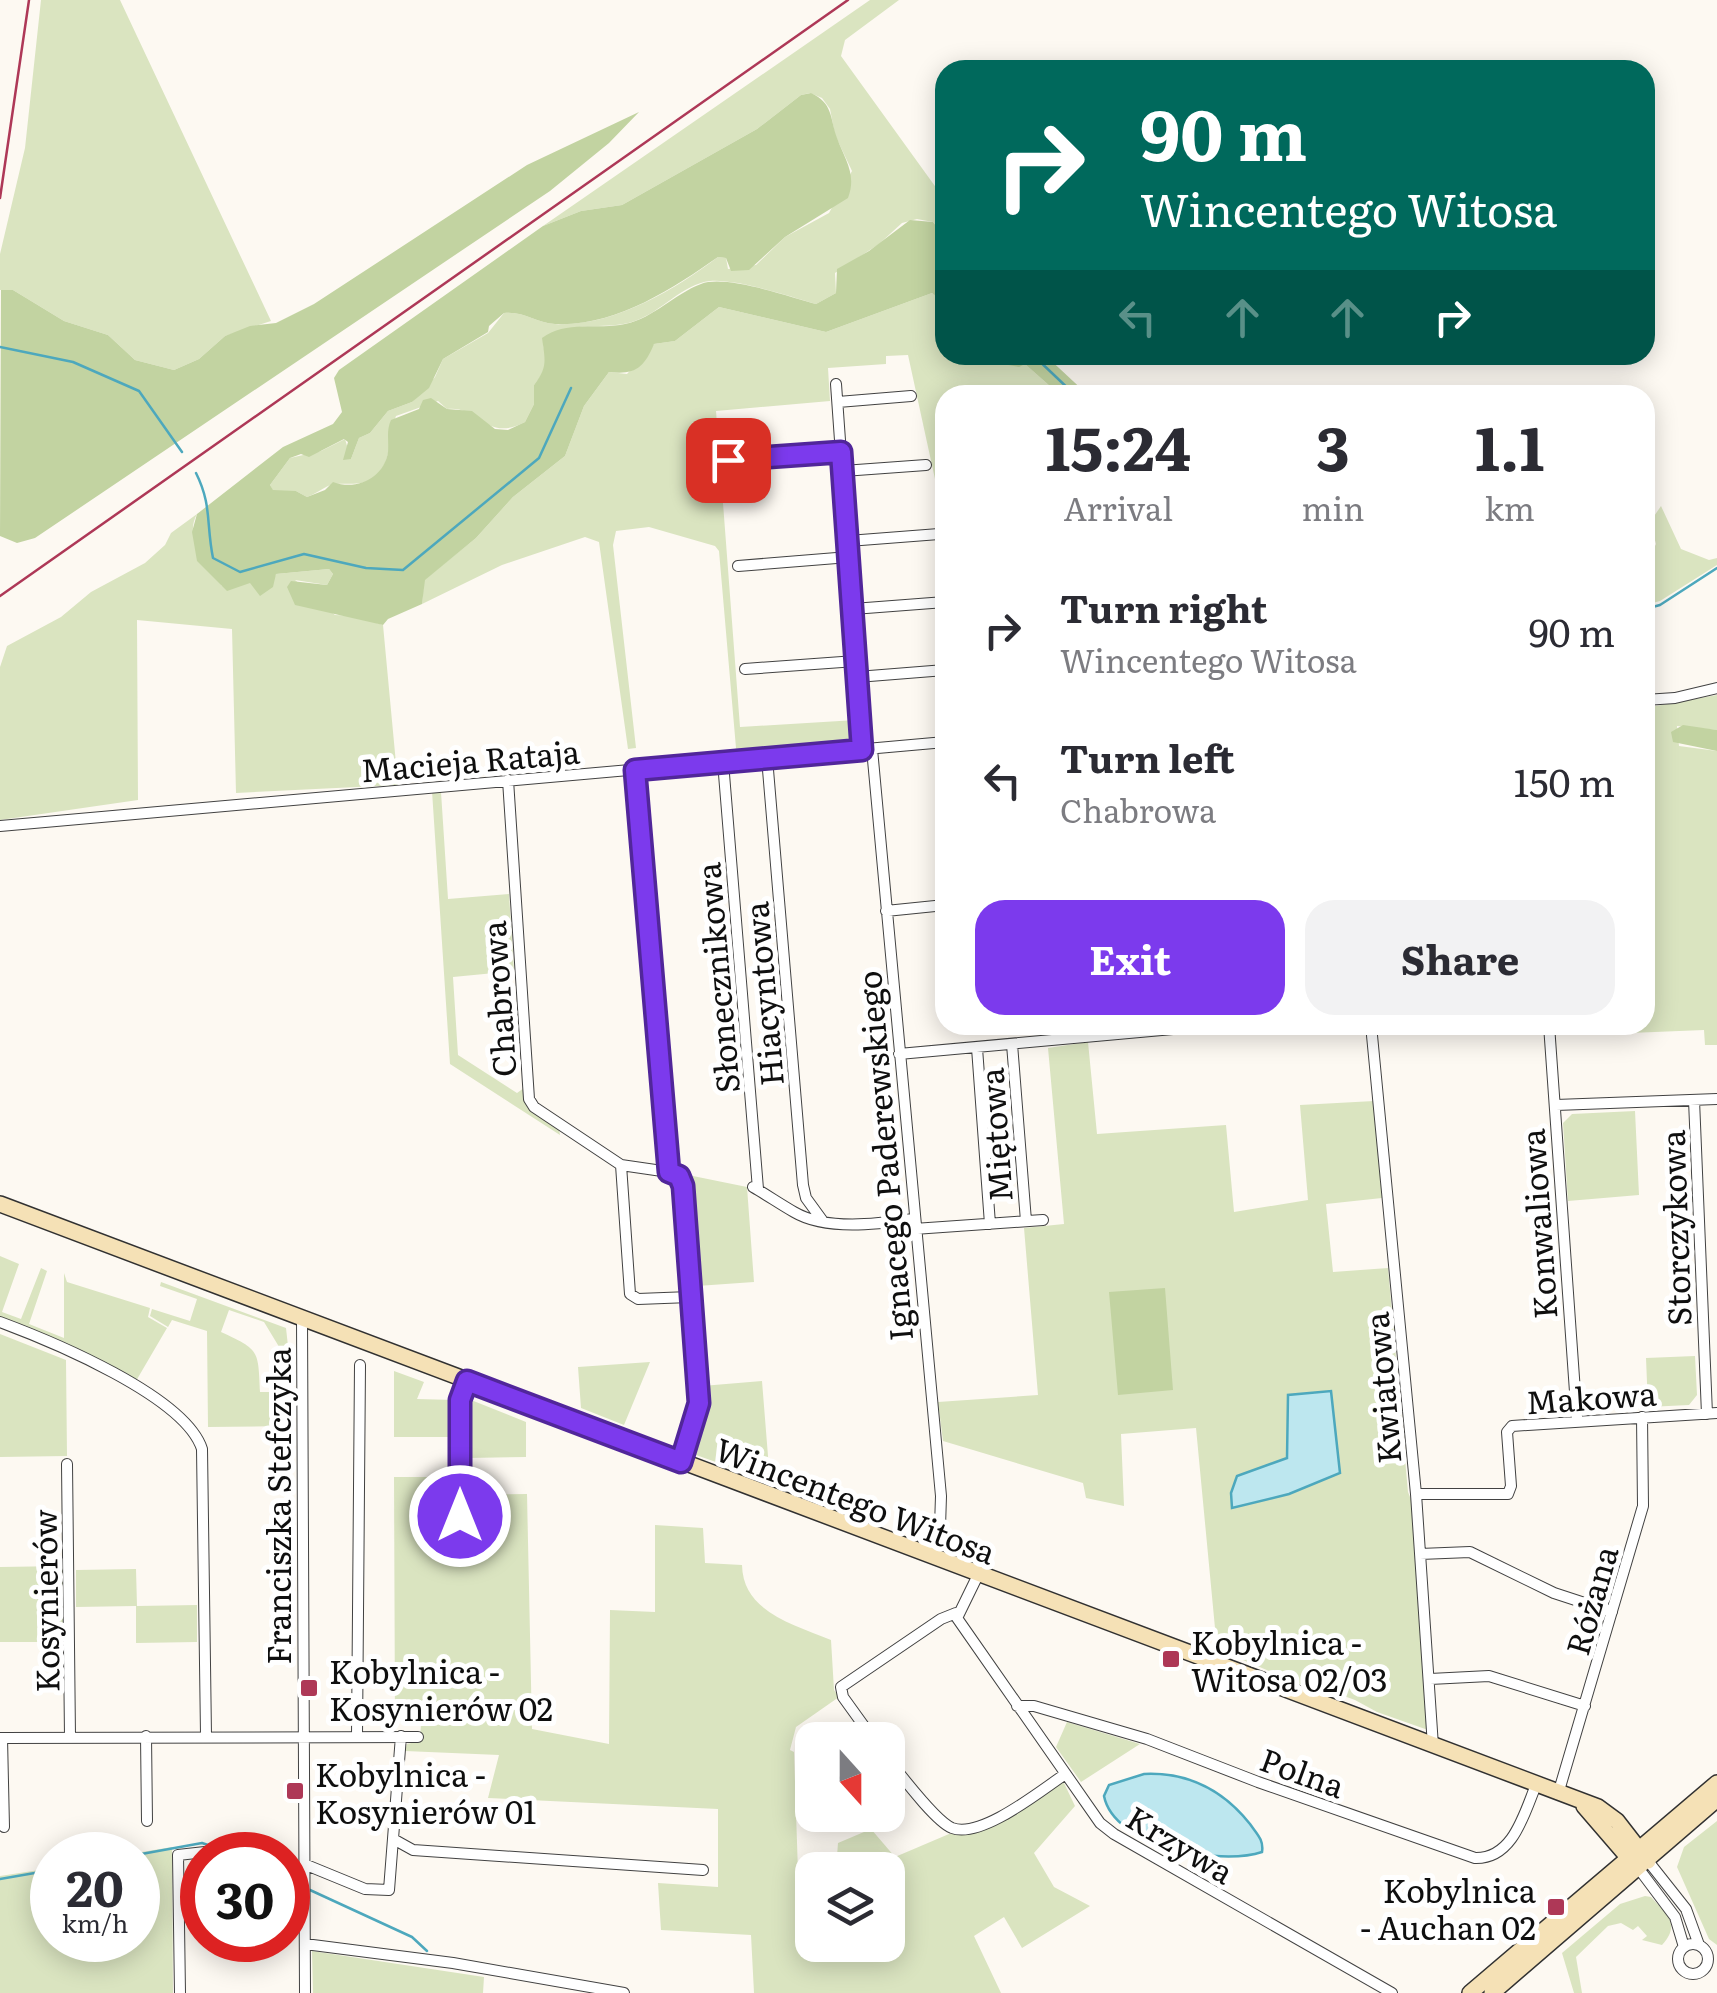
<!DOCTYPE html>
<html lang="en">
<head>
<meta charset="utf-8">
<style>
  body { margin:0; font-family:Literata,serif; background:#f2f2f3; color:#2b2b33; height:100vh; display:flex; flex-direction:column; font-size:38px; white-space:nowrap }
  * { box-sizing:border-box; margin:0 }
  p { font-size:32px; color:#7c7c81 }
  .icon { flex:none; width:55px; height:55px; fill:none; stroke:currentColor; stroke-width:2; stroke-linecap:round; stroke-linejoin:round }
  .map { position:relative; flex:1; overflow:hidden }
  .panel { position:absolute; left:935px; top:385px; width:720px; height:650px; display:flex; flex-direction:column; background:#fff; border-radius:30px; box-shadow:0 5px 25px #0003 }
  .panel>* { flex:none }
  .hud { position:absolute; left:935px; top:60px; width:720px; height:305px; border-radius:30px; box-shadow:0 5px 25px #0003; background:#00695c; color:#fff; overflow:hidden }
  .needle { width:65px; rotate:159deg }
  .controls { position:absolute; left:795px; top:1722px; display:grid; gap:20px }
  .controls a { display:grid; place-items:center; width:110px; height:110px; border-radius:20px; background:#fff; box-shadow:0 5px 25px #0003; font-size:50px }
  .speed { position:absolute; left:30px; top:1832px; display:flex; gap:20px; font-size:50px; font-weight:700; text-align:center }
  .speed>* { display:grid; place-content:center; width:130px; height:130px; border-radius:50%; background:#fff; box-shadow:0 5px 25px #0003; line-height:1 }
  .speed small { font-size:25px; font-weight:400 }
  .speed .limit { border:15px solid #d22; background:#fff; color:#111 }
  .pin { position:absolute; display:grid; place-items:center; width:85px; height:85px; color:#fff; margin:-42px; border-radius:20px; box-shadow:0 5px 15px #0006 }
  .me { position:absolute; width:110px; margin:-55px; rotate:0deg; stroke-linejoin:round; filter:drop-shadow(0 0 8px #0008) }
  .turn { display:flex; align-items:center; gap:35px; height:210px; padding:0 40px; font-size:45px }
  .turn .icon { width:130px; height:130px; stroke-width:2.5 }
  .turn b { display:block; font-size:70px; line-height:85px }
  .lanes { display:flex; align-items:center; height:95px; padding:0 40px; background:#0003; justify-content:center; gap:50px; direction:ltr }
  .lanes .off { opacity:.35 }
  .eta { display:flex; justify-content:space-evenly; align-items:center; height:170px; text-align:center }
  .eta b { font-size:60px; font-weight:700; line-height:70px }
  .action { display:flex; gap:20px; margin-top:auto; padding:20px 40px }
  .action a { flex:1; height:115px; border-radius:30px; background:#7c3aed; color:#fff; font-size:40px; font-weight:700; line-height:115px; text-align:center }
  .action a+a { background:#f2f2f3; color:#2b2b33 }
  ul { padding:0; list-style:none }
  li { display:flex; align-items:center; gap:30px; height:150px; padding:0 40px }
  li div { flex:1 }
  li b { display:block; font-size:38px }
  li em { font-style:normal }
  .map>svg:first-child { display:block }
</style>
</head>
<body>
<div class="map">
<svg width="1717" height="1993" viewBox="0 0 1717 1993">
  <rect width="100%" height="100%" fill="#fdf9f2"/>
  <!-- green -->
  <path fill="#dae4c0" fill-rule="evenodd" d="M41 0H120L271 321 225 336 199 359 174 370 135 360 108 335 64 321 13 290H0V254L25 148Z
    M870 0H899L845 40 841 56 945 200V237L933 222 917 219 902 223 879 244 835 273 836 293 816 304C788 296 738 279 710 281 683 284 661 312 635 321 599 333 574 315 543 345 548 363 546 371 534 385V404L525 422C486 443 478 405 447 409L438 401 396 416C390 431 391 449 385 463 371 494 344 479 328 486 322 489 315 494 307 497L296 491H273L270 485 290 458 321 451 345 439 351 459 359 438 370 433 388 411 412 402 435 377 443 359 488 333 504 313C524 311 536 323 555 324 613 327 674 290 718 257L726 258 728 269 756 265 785 237 829 213 852 171 835 135 830 109 822 98 810 93 801 95 757 129 622 205 581 211 543 226Z
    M932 293 945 301V355H1004L1003 364 1024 363 1060 395H945V525L908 355 886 356V364L828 368 830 401 716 411 740 727 856 720 858 739 851 747 729 758 736 748 719 551 715 546 649 527 616 531 613 545 636 748 628 749 599 542 585 537 502 565 422 604 424 580 476 538 513 497 565 456 584 406 609 372 627 374 654 344 675 341 719 307 826 332Z
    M1661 506 1681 549 1709 560 1717 558V565L1660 601 1645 605V566L1656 544 1650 522Z
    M197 514C183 539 208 565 222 586L273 580 276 574 329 569 333 574 327 585 295 580 335 615 354 616 383 625 398 785 236 793 232 629 137 620 138 800 0 820V667L7 646 61 617 91 592 145 563 165 545 171 533Z
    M1717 695V730L1677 726 1679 746 1717 751V1045H1705L1704 1030 1630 1033 1608 1025H1645V708Z
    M485 788 441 792 448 899 509 894 514 971 453 977 458 1055 517 1093 524 1088 527 1107 559 1129 560 1135 450 1064 432 791Z
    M1088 1042 1097 1134 1226 1125 1234 1212 1308 1200 1300 1105 1374 1101 1382 1198 1326 1204 1333 1272 1388 1268 1408 1492 1412 1502 1428 1730 1377 1712 1355 1700 1316 1686 1300 1684 1217 1649 1196 1428 1121 1434 1124 1506 1086 1498 1083 1483 943 1441 938 1402 1038 1395 1024 1228 1064 1224 1048 1048Z
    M1635 1111 1639 1195 1568 1201 1563 1123 1572 1114Z
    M688 1175 747 1187 754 1282 697 1286Z
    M0 1256 19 1264 2 1312 21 1319 41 1268 47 1271 29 1324 64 1338V1273L67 1282 150 1308 148 1317 167 1328 136 1381 65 1343 0 1319Z
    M161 1282 286 1328 289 1355H284L264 1322 229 1310 221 1332C260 1350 258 1350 260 1392H285V1426L208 1427 207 1331 172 1320 168 1327 150 1316 152 1309 190 1321 197 1299 160 1286Z
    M0 1334 66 1360 67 1456 0 1457Z
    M1695 1356 1697 1395 1689 1405 1648 1407 1646 1358Z
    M650 1362 624 1425 581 1408 578 1367Z
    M394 1371 424 1382 417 1399 455 1400 453 1437H394Z
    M762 1381 770 1481 696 1455 699 1440 693 1439 703 1407 702 1386Z
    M466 1398 526 1422V1457L466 1458Z
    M394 1477H454L455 1518 467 1517 466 1495 527 1494 532 1729 609 1744 610 1610 655 1612V1525L703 1528 705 1563 742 1565C743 1612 793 1624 831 1640L834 1690 839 1697 796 1727 790 1750 794 1752 798 1872 837 1856 838 1843 871 1829 895 1857 949 1834H968L1012 1816 1063 1781 1075 1806 1034 1853 1054 1887 1090 1906 1022 1948 1004 1917 974 1936 1001 1993H754L751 1935 661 1930 658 1883 718 1887V1809L488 1798 499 1755 405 1751 407 1744 420 1741 421 1723 395 1722ZM812 1870H888V1945H812Z
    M64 1566 65 1642H0V1567Z
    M136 1569 137 1606 197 1605V1642L136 1643V1606L76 1607V1570Z
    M1067 1722 1140 1744 1081 1782 1056 1747Z
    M1717 1821V1945L1709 1939 1677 1867 1684 1847Z
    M172 1847 173 1993H0V1876L52 1868V1940H138V1855H124Z
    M1645 1896 1651 1897C1669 1916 1680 1925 1662 1945L1642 1940 1647 1936 1638 1926 1633 1930 1621 1923 1608 1926 1576 1957 1582 1993H1574L1562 1953 1620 1904Z
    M312 1951 484 1977 483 1993H313Z"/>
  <!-- forest -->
  <path fill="#c2d3a1" d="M811 93C833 103 830 118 837 138 845 160 857 174 848 198L785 237 749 270 731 271 726 258 718 257C672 289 615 327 555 324 536 323 524 311 504 313L489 326 488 332 443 359 429 388 412 402 388 411 370 433 359 438 351 459 343 460 348 442 344 439 309 457 301 454 290 458 270 485 273 490 296 491 307 497 325 490 333 482C357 491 384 478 388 452 389 440 386 431 391 420L419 409 423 400 431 398 447 409 472 411 495 429 508 430 525 422 534 404V385C548 367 545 360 542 338 566 320 598 330 625 324 654 318 674 294 701 284 725 274 790 297 816 304L836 293 837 269 869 251 910 220 933 222 945 237V303L932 293 826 332 719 307 675 341 654 344C644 368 635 375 609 372L584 406 565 456 513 497 476 538 425 580 422 604 388 619 383 625 295 605 287 587 291 581 327 585 333 574 329 569 276 574 273 587 260 596 250 583 227 591 197 561 192 532 197 514 283 447 333 424 342 412 334 378 339 370 543 226 581 211 622 205 757 129 801 95Z
    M639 112 609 143 550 191 35 538 17 543 0 536 1 290H13L64 321 108 335 135 360 174 370 199 359 225 336 250 326 276 323 314 304 527 165Z
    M1004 355H1045L1088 395H1060L1025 364 1019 367 1003 364Z
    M1683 725 1717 730V751L1673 742 1671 732Z
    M1165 1288 1173 1390 1118 1395 1109 1292Z"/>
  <!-- water -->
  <path fill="#bde7ef" stroke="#4da8bd" stroke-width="2.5" d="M1331 1391 1340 1473 1289 1494 1232 1508 1231 1493 1237 1476 1287 1458 1288 1395Z
    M1144 1774C1187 1772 1223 1790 1250 1824 1257 1834 1264 1840 1262 1852 1220 1866 1114 1847 1104 1796L1109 1785Z"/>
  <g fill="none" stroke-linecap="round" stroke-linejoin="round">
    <!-- stream -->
    <path stroke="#4da8bd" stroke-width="2.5" d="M0 347 73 362 139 391 182 452
      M1033 355 1075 395
      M196 473C212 505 206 523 213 558L240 572 304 554 366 568 403 570 539 458 571 388
      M1645 609 1660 605 1717 568
      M136 1855 202 1843 238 1855
      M0 1879 52 1870
      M288 1879 289 1880
      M310 1890 412 1937 427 1951"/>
    <!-- street casing -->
    <g stroke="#424242" stroke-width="12">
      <path id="street" d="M836 384 862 750
        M838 402 911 396
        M728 460 841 452
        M843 471 926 465
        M848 541 939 534
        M738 566 849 557
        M853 609 945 602
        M745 669 856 661
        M857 677 945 670
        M1645 700 1675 698 1717 688
        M872 749 941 1496 940 1527 931 1557
        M767 758 803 1185 806 1198 822 1220
        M723 762 758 1189
        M508 780 529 1099 534 1107 621 1165 630 1294 638 1299 690 1297
        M0 826 945 742
        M886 911 945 905
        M1371 1025 1416 1494 1433 1746
        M1549 1025 1577 1420
        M1012 1044 1026 1221
        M977 1048 990 1224
        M899 1054 1217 1025
        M1694 1100 1707 1414
        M1556 1105 1717 1099
        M621 1165 669 1172 635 770
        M669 1172 679 1177 683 1186 699 1403 681 1462
        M753 1187C767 1195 780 1204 794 1212 826 1231 878 1224 913 1219
        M914 1229 1043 1220
        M302 1318 305 1993
        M0 1322C51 1341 185 1396 202 1449L206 1735
        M67 1464 70 1736
        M1416 1494H1508L1511 1486 1507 1432 1512 1426 1717 1413
        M460 1516V1400L467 1381
        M1420 1554 1470 1552 1554 1593 1612 1612
        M978 1575 957 1618 1100 1823 1114 1834 1392 1993
        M1430 1679 1489 1676 1585 1706
        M1017 1706H1034L1147 1739 1258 1782 1475 1858C1513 1859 1524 1814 1536 1785
        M146 1736 147 1821
        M357 1736 360 1365
        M0 1738 418 1737
        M2 1738 4 1827
        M874 1740 843 1697 841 1687 941 1619 956 1613
        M888 1759C901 1775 935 1821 952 1828 981 1839 1040 1791 1064 1775
        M1558 1794 1643 1506 1642 1417
        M395 1840 413 1850 703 1870
        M1648 1861 1686 1909 1699 1945
        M304 1864 365 1889 389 1890 401 1736
        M1639 1869 1675 1917 1684 1947
        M305 1944 453 1963 624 1993
        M1678 1959a15 15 0 1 1 30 0a15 15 0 1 1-30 0Z
        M180 1993 178 1855 205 1852 217 1855"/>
    </g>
    <!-- secondary casing -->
    <g stroke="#313131" stroke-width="18">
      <path id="secondary" d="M0 1204 1598 1807 1617 1821 1648 1861
        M1584 1806 1634 1864
        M1470 1993 1717 1783
        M1492 1993 1717 1799"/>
    </g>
    <!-- street -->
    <use href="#street" stroke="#fff" stroke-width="10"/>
    <!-- secondary -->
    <use href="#secondary" stroke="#f5e1b6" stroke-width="15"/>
    <!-- rail -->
    <path stroke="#ae3857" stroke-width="2.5" d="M0 198 29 0
      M0 596 848 0"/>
  </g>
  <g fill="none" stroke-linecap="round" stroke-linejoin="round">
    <!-- route casing -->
    <g stroke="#51269a" stroke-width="25">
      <path id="route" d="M460 1516V1400L467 1381 681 1462 699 1403 683 1186 679 1176 669 1172 635 770 862 750 841 452 728 460"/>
    </g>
    <!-- route -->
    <use href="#route" stroke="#7c3aed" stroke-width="18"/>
  </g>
  <!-- markers -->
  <g fill="#ae3857" stroke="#fff" stroke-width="4">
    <rect x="1161" y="1649" width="20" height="20" rx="5"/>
    <rect x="299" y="1678" width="20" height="20" rx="5"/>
    <rect x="285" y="1781" width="20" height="20" rx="5"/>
    <rect x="1546" y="1897" width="20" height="20" rx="5"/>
  </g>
  <g text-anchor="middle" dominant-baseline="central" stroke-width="10" stroke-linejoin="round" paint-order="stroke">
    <!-- street labels -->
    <g font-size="32" fill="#0f0f0f" stroke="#fff">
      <text transform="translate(470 759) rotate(-5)">Macieja Rataja</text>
      <text transform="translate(716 978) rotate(-95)">Słonecznikowa</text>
      <text transform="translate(762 994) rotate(-95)">Hiacyntowa</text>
      <text transform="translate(497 999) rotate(-94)">Chabrowa</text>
      <text transform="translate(994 1135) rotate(-94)">Miętowa</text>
      <text transform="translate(883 1156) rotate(-95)">Ignacego Paderewskiego</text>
      <text transform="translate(1537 1224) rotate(-94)">Konwaliowa</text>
      <text transform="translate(1674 1228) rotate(-92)">Storczykowa</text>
      <text transform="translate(1381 1388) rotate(-95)">Kwiatowa</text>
      <text transform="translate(1591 1396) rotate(-4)">Makowa</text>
      <text transform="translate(856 1499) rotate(21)">Wincentego Witosa</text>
      <text transform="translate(277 1506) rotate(-90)">Franciszka Stefczyka</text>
      <text transform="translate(1590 1600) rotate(-74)">Różana</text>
      <text transform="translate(44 1601) rotate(-91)">Kosynierów</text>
      <text transform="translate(1303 1771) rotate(20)">Polna</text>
      <text transform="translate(1181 1843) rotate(31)">Krzywa</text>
    </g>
    <!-- poi labels -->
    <g font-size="32" fill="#0f0f0f" stroke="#fff" text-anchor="start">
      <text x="1191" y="1641">Kobylnica -<tspan x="1191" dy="37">Witosa 02/03</tspan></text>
      <text x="329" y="1670">Kobylnica -<tspan x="329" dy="37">Kosynierów 02</tspan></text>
      <text x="315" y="1773">Kobylnica -<tspan x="315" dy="37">Kosynierów 01</tspan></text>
      <text x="1536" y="1889" text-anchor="end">Kobylnica<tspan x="1536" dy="37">- Auchan 02</tspan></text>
    </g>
  </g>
</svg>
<div class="controls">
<a><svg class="needle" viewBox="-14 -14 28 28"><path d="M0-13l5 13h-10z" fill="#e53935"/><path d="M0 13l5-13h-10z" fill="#7c7c81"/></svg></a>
<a><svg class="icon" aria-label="layers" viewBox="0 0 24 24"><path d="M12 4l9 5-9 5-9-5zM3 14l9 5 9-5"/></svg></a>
</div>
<div class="speed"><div>20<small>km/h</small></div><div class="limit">30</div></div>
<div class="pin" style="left:728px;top:460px;background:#d93025"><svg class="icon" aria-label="arrive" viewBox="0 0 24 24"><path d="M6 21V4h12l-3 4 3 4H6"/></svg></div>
<svg class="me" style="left:460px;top:1516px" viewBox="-20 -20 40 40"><circle r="17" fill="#7c3aed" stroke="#fff" stroke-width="3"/><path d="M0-11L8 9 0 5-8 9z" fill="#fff"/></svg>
<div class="hud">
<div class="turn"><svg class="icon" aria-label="right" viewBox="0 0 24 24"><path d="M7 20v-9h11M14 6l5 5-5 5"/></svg><div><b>90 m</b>Wincentego Witosa</div></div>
<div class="lanes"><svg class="icon off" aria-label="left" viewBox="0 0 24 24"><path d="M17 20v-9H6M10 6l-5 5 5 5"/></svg><svg class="icon off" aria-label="ahead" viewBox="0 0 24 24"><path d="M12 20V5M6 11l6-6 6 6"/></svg><svg class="icon off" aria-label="ahead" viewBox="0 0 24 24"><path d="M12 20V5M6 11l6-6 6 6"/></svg><svg class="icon" aria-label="right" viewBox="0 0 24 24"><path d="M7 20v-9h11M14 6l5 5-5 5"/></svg></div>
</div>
<section class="panel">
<div class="eta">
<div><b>15:24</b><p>Arrival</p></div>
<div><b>3</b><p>min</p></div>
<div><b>1.1</b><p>km</p></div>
</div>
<ul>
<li><svg class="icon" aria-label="right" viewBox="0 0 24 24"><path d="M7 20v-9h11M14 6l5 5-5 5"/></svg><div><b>Turn right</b><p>Wincentego Witosa</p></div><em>90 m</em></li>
<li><svg class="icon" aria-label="left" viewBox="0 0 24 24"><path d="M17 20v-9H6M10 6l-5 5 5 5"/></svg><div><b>Turn left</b><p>Chabrowa</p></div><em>150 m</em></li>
</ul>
<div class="action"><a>Exit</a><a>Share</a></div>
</section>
</div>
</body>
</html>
